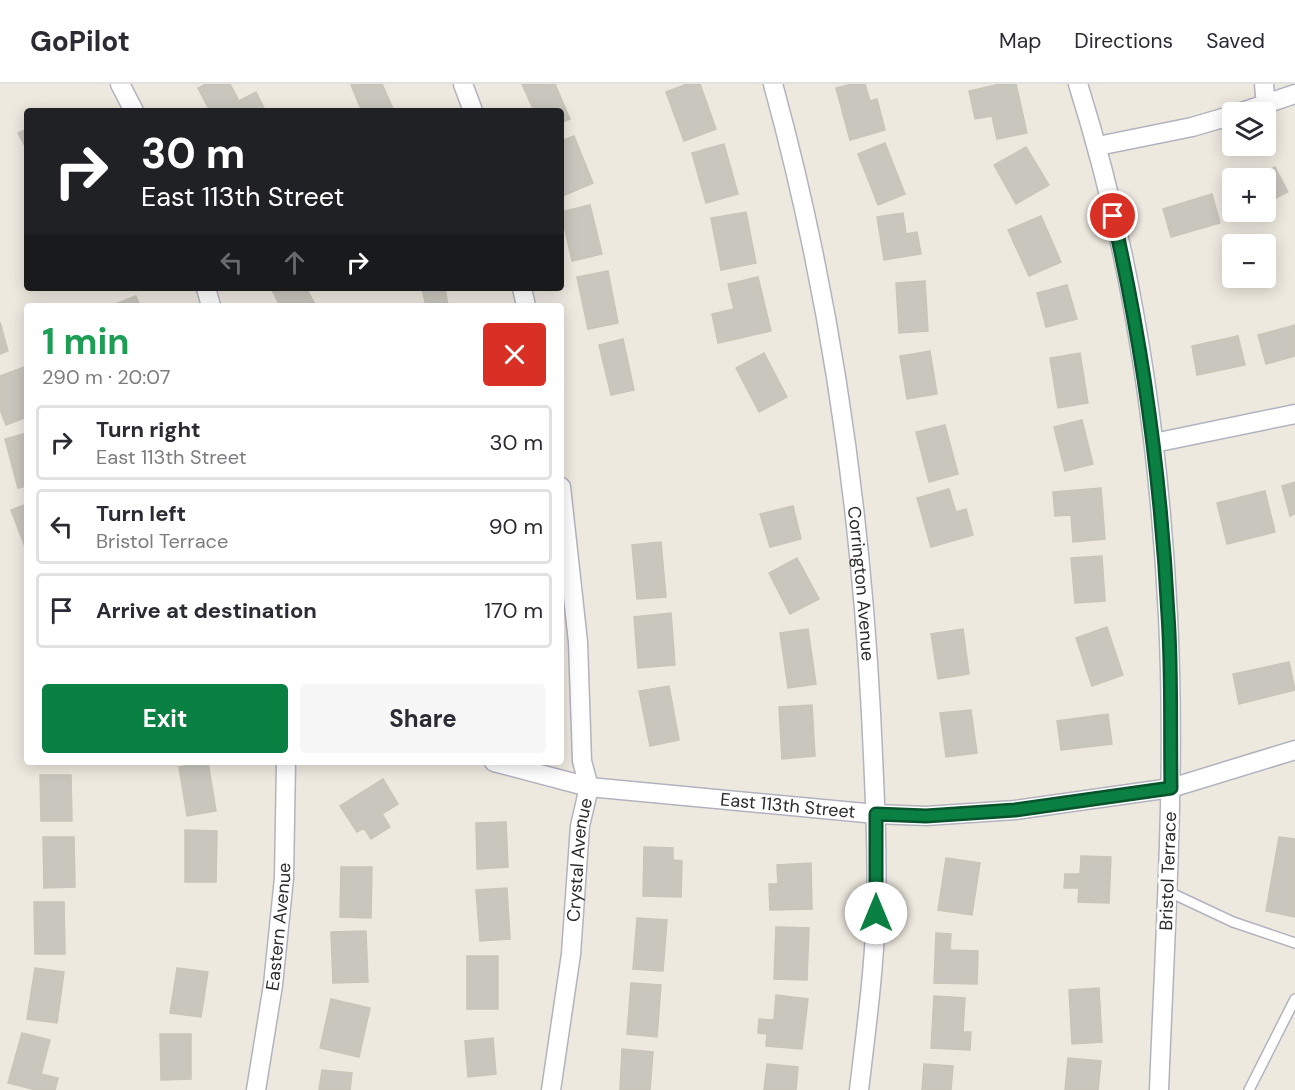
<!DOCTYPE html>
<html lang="en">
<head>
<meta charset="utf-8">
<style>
  body { margin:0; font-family:"DM Sans",sans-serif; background:#f7f7f7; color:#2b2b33; height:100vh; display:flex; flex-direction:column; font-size:22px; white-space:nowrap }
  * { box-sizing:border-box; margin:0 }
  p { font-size:20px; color:#7c7c81 }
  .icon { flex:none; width:33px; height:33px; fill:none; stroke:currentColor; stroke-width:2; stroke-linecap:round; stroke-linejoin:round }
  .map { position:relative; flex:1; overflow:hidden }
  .details { position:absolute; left:24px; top:219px; width:540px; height:462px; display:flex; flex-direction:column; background:#fff; border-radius:6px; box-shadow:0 3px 15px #0003 }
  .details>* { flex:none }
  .hud { position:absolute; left:24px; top:24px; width:540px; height:183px; border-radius:6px; box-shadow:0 3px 15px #0003; background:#202124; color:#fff; overflow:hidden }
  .buttons { position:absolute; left:1222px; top:18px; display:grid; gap:12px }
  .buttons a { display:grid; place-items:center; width:54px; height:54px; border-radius:6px; background:#fff; box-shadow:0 3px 15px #0003; font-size:30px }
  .pin { position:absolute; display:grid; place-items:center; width:51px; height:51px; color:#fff; margin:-26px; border:3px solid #fff; border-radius:50%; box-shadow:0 2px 6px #0007 }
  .me { position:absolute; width:66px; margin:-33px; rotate:0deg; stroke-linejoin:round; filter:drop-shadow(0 0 4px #0008) }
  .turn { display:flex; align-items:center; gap:21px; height:126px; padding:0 18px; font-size:27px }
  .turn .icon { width:78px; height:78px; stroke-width:2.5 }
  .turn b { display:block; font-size:42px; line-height:51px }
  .lanes { display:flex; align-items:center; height:57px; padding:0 18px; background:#0003; justify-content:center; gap:30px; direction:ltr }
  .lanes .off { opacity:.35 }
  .round { display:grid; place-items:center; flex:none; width:63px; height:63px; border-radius:6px; background:#f7f7f7 }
  .head { display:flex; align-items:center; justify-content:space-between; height:102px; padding:0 18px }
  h1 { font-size:36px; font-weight:700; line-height:45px; color:#1e9e55 }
  .action { display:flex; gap:12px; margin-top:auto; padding:12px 18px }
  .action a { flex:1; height:69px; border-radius:6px; background:#0b8043; color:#fff; font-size:24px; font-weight:700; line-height:69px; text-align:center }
  .action a+a { background:#f7f7f7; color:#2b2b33 }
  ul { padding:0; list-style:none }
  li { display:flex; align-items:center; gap:18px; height:75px; margin:0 12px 9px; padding:0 6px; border:3px solid #e1e1e2; border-radius:6px }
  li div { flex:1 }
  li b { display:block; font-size:22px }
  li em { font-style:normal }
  header { display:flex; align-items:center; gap:36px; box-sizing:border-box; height:84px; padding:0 30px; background:#fff; border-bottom:2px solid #e1e1e2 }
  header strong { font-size:28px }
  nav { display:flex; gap:33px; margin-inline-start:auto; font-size:21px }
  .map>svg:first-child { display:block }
</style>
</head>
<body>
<header>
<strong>GoPilot</strong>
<nav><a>Map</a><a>Directions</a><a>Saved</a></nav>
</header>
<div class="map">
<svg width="1295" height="1006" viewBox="0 0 1295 1006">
  <rect width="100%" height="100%" fill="#eee9df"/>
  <!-- building -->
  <path fill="#c9c6be" stroke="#c9c5b8" stroke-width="1.5" d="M206 0H230L239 17 256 8 265 26 210 27 198 4Z
    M382 0 394 27H357L361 25 351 1Z
    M522 0H555L570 35 561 39V27H534Z
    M687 0H700L716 45 684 57 666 8Z
    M852 0H865L870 17 877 15 885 46 850 56 836 4Z
    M1000 0H1016L1027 49 997 55 992 32 975 35 969 7Z
    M27 45V66L18 49Z
    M574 52 593 99 563 112 561 57Z
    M885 59 905 110 878 121 858 70Z
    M724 60 738 110 706 119 692 69Z
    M1026 63 1049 101 1016 120 994 81Z
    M1275 83 1288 108 1266 119V94H1253Z
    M1212 110 1220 139 1171 153 1163 125Z
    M590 121 602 170 572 177 561 128Z
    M746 128 756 179 721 186 711 134Z
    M903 129 906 150 917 148 921 170 884 176 877 133Z
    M1041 132 1061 178 1029 192 1008 146Z
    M608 187 618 239 588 245 577 193Z
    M758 193 771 247 718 259 712 230 734 225 728 200Z
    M925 197 928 247 899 249 896 199Z
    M1067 201 1077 235 1046 243 1037 209Z
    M271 204H306L316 222H280Z
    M422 204H445L448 222H426Z
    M136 212 140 222H110Z
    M0 238 8 267 0 270Z
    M1295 241V272L1266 280 1258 251Z
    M1238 252 1245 281 1197 291 1192 262Z
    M623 255 634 306 611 311 599 261Z
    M930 267 937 310 907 315 900 272Z
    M764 269 787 313 759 328 736 284Z
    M1080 269 1088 319 1058 324 1050 274Z
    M27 282V333L6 341 0 325V292Z
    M1082 336 1093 380 1065 387 1054 343Z
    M945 341 958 390 929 398 916 348Z
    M27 349V402L18 404 5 355Z
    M1295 398V430L1290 432 1282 402Z
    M1101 404 1105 455 1073 458 1071 431 1055 432 1053 408Z
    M949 405 956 428 966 425 973 451 931 463 917 414Z
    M1265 407 1275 448 1227 460 1217 419Z
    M27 420V468L11 426Z
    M793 422 801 455 770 463 760 430Z
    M661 458 666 513 637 515 632 461Z
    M1102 472 1105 517 1075 519 1071 474Z
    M797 474 819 515 790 530 769 489Z
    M671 529 675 581 638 584 634 533Z
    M1107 543 1123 591 1092 602 1076 554Z
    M808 545 816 600 788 604 780 549Z
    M963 545 969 590 938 595 931 550Z
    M1289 578 1295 606 1239 620 1233 590Z
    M669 602 679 656 650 662 639 607Z
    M812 621 815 672 782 675 779 623Z
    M971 626 977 669 946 673 940 629Z
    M1108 630 1112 660 1061 666 1057 637Z
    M208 678 216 727 187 732 179 683Z
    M40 691H71L72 737H41Z
    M383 695 398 720 382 730 390 743 371 755 364 744 357 748 340 722Z
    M506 738 508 783 477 785 476 739Z
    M185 746 217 747 216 798H185Z
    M43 753H74L75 803 44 804Z
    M1279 753 1295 755V833L1266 827Z
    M644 763 673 764V776L682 777 681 813 643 812Z
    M1081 772 1111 773 1109 819 1078 818 1079 804H1064L1065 790H1080Z
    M946 774 980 779 972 831 938 826Z
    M811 779 812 825 770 826 769 800H778L777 781Z
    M341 783H372L371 834 340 833Z
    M507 804 510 855 480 857 476 806Z
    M34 818H64L65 870H35Z
    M637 834 667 836 663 887 633 885Z
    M776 843 809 844 807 896 774 895Z
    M366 847 368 898 333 899 331 848Z
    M936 849 951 850 950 866 978 867 977 900 934 899Z
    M467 872H498V925H467Z
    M35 884 64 888 57 939 27 935Z
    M177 884 208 888 201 933 170 929Z
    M631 899 661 901 657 953 627 950Z
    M1099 904 1102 958 1072 960 1069 906Z
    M776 911 808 915 802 965 766 962 767 950 758 949 759 935 774 936Z
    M934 912 965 914 963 948H971L970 966 931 964Z
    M331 915 370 924 359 973 320 964Z
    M22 949 50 956 41 990 58 994 55 1006H36L8 999Z
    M160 950H191V995L161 996Z
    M493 954 496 990 468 993 465 957Z
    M622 965 653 968 650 1006H620Z
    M1068 974 1101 977 1098 1006H1065Z
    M767 980 798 983 796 1006H764Z
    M924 980 953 982 951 1006H922Z
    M322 986 352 989 350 1006H319Z"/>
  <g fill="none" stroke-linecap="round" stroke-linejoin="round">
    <!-- lane casing -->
    <g stroke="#b2b3bf" stroke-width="12">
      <path id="lane" d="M1167 807 1233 838 1295 859
        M1249 1006 1295 915"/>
    </g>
    <!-- street casing -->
    <g stroke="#b2b3bf" stroke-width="21">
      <g id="street">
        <path d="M120 0 134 27"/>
        <path d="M463 0 473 27"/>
        <path id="s1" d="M773 0C829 204 860 417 871 629 874 695 878 762 876 828 874 887 866 947 859 1006"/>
        <path d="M1078 0C1132 171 1159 353 1168 532 1176 690 1165 848 1159 1006"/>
        <path d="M1264 0 1266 21"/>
        <path d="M1242 28 1295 10"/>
        <path d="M1098 62 1192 43 1233 31"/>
        <path d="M206 204 211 222"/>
        <path d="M522 204 526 222"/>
        <path d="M1154 359 1295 330"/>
        <path id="s2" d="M494 678 589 703 876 730 926 732 1015 726 1171 704 1295 666"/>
        <path id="s3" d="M256 1006 273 901 284 794 286 678"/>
        <path id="s4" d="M551 1006 571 870 580 742 589 703 582 677 578 558 561 403"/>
      </g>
    </g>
    <!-- lane -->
    <use href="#lane" stroke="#fff" stroke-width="9"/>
    <!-- street -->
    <use href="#street" stroke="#fff" stroke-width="18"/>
  </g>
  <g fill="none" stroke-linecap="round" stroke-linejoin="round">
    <!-- route casing -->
    <g stroke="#07532c" stroke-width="15">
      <path id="route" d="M876 829V730L926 732 1015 726 1171 704C1170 646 1172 589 1168 531 1161 397 1143 263 1113 132"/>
    </g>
    <!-- route -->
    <use href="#route" stroke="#0b8043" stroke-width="10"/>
  </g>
  <g text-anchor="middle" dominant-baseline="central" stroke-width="6" stroke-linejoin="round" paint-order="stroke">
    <!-- street labels -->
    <g font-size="18" fill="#2c2c2c" stroke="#fff">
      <text stroke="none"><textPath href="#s1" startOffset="508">Corrington Avenue</textPath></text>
      <text stroke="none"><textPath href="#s2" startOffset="298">East 113th Street</textPath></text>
      <text stroke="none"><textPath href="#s4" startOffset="232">Crystal Avenue</textPath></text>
      <text transform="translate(1168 787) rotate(-88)">Bristol Terrace</text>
      <text stroke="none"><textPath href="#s3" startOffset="165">Eastern Avenue</textPath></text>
    </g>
  </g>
</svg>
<div class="buttons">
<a><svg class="icon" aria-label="layers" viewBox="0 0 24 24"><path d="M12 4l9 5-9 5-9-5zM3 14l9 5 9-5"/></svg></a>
<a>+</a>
<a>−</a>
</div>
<div class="pin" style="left:1113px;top:132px;background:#d93025"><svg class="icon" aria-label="arrive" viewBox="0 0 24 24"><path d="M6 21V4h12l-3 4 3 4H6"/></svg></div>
<svg class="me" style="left:876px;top:829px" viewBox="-20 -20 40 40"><circle r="19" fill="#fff"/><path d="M0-13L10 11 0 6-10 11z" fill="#0b8043"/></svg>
<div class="hud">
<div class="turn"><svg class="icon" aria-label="right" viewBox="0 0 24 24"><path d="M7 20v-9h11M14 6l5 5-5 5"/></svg><div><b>30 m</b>East 113th Street</div></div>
<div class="lanes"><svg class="icon off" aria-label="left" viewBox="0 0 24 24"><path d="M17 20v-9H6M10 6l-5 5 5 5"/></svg><svg class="icon off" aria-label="ahead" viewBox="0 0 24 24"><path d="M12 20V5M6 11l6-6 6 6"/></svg><svg class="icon" aria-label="right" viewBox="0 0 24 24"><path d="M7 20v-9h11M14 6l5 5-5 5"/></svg></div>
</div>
<section class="details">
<div class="head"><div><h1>1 min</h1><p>290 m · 20:07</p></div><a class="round" style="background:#d93025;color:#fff"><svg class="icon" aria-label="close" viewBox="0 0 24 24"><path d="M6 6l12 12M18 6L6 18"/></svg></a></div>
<ul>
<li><svg class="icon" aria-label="right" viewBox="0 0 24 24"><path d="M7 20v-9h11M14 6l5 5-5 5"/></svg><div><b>Turn right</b><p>East 113th Street</p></div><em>30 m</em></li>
<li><svg class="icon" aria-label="left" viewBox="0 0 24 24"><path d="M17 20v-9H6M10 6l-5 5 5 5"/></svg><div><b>Turn left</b><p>Bristol Terrace</p></div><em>90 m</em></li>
<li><svg class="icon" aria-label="arrive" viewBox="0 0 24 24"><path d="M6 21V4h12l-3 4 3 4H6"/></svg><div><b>Arrive at destination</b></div><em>170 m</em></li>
</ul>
<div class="action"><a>Exit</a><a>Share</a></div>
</section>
</div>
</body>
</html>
